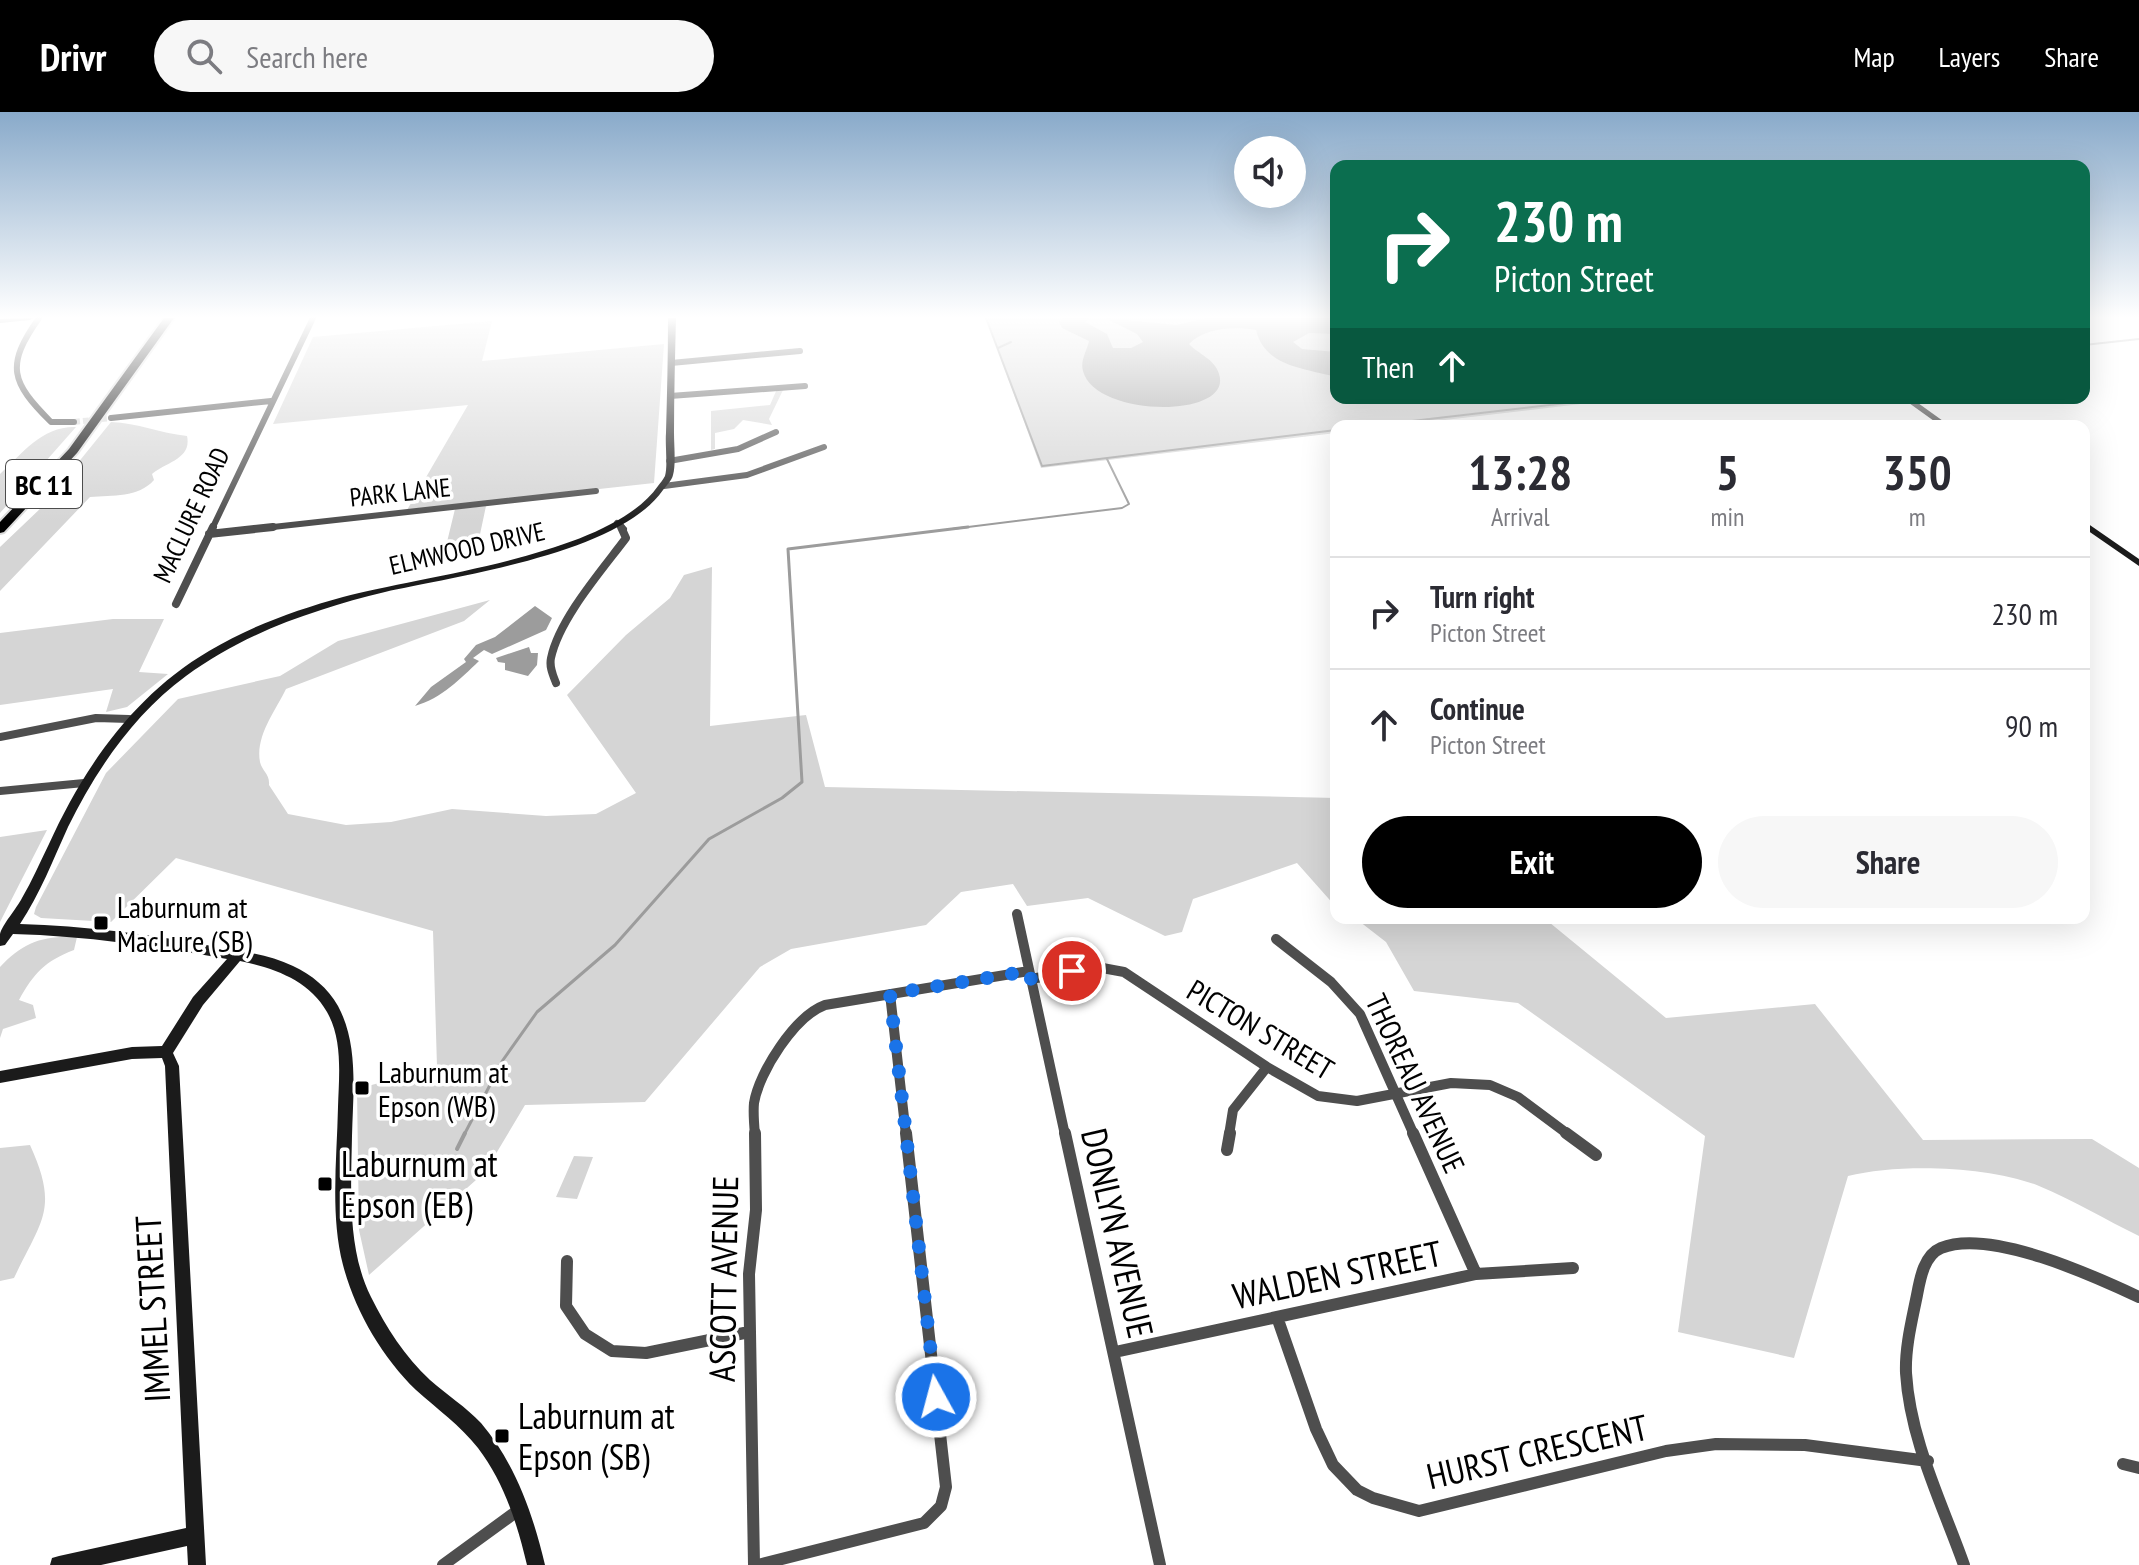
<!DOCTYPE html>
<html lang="en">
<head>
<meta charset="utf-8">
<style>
  body { margin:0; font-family:"PT Sans Narrow",sans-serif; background:#f7f7f7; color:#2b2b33; height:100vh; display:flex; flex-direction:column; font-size:30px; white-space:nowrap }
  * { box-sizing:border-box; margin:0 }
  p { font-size:26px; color:#7c7c81 }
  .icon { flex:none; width:44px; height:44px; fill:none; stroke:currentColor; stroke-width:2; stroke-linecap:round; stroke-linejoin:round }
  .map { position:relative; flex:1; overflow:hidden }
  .side { position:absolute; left:1330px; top:308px; width:760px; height:504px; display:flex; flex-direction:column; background:#fff; border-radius:16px; box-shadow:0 8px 32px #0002 }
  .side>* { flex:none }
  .top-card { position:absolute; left:1330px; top:48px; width:760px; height:244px; border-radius:16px; box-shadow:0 8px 32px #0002; background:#0b6e4f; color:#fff; overflow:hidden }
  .buttons { position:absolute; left:1234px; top:24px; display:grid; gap:16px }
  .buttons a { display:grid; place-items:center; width:72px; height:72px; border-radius:50%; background:#fff; box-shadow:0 8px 32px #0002; font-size:40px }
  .pin { position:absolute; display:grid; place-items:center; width:68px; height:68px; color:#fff; margin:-34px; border:4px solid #fff; border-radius:50%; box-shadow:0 2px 8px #0007 }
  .me { position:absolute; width:88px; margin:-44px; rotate:353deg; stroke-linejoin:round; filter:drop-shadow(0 0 6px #0008) }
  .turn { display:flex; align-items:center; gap:28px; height:168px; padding:0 32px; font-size:36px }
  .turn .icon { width:104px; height:104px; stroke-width:2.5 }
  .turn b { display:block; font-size:56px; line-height:68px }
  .then { display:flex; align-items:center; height:76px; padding:0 32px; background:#0003; gap:16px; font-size:30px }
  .eta { display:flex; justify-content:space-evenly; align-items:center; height:136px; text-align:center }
  .eta b { font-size:48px; font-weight:700; line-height:56px }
  .cta { display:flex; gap:16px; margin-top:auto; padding:16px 32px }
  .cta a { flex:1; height:92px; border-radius:48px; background:#000; color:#fff; font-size:32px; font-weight:700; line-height:92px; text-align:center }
  .cta a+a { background:#f7f7f7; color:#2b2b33 }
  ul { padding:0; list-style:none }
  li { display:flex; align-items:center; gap:24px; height:112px; padding:0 32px; border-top:2px solid #e1e1e2 }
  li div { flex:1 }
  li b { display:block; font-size:30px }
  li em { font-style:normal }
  header { display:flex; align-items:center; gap:48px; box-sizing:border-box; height:112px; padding:0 40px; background:#000; color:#fff }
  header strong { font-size:38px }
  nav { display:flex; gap:44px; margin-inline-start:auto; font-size:28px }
  .search { width:560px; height:72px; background:#f7f7f7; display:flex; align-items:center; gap:20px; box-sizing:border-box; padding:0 28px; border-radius:44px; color:#7c7c81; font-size:30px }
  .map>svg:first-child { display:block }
</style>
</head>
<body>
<header>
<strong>Drivr</strong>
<div class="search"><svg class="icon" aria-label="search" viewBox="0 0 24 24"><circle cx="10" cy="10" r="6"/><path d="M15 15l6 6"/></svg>Search here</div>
<nav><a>Map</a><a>Layers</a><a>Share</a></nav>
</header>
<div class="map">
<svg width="2139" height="1453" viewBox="0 0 2139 1453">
  <rect width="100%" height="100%" fill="#fff"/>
  <!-- green -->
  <path fill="#d5d5d5" d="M986 206H1336V286H1631L1394 314H1336V321L1041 356Z
    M492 209 482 249 664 232 654 371 407 398 468 293 273 312 313 225Z
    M784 276 769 307 772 313 743 308 734 317 715 321V337L711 338V299L770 293 777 277Z
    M111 310C138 311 159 321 187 324 192 347 166 350 152 362L154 368C138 386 113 383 90 385L0 479V435L43 394Z
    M76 315 0 401V362C23 341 42 314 76 315Z
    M486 394 479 427 447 430 455 397Z
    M712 455 710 614 806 603 825 675 1336 686V795L1297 751 1193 787 1182 820 1165 824 1088 786 1027 794 1013 772 961 780 926 813 791 837 760 855 645 990 525 993 485 1060 369 1163 359 1118 357 977 437 955 433 819 176 746 111 810 41 806 34 802 36 795 106 661 178 587 280 564 338 529 490 488 464 509 286 577C276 598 255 624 260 650 262 659 270 662 269 673L288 702 346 713 391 710 452 697 546 704 596 702 636 681 567 583 626 523 670 486 684 463Z
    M113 507H164L139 560 168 562 127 595 106 600 113 577 0 593V521Z
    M47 718 0 810V725Z
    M1355 806H1544L1666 906 1815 892 1923 1028 2092 1027 2139 1056V1124C2106 1108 2073 1088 2039 1074 1990 1054 1899 1051 1848 1064L1794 1246 1678 1220 1705 1024 1518 891 1414 879 1386 830Z
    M77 825 74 838C45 849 34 861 19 888L33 893 36 906 3 917 0 926V855C22 831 43 823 77 825Z
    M30 1033C59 1097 42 1107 14 1166L0 1169V1036Z
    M574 1044 593 1045 577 1087 556 1085Z"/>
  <!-- water -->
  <path fill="#9c9c9c" d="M1064 206H1090L1085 210 1107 222 1113 236H1131L1143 230 1137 222 1105 206 1177 213 1206 206H1336V222L1309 221 1293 230 1302 237 1336 240V265C1304 256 1265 255 1256 218 1234 214 1204 216 1189 232 1198 242 1215 247 1219 262 1234 307 1095 306 1083 259 1080 248 1087 239 1089 229L1062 216 1059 210Z
    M535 494 552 506 546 518 492 542 484 538 473 546 479 549C460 567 442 586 415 594L431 575 466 550 464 547 476 533 495 525Z
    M529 535 531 541H538L537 553 528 564 505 558V551L498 550 496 546Z"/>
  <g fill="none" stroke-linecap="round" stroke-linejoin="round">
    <!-- stream-far2 -->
    <path stroke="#9c9c9c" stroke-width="2" d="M986 206 1042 354 1336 318
      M2084 233 2139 227
      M998 236 1011 230
      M1369 314 1609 286
      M952 417 1122 396 1129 392 1107 347"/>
    <!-- stream-far1 -->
    <path stroke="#9c9c9c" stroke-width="3" d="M464 1023 503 948 537 900 615 833 709 727 782 686 802 670 788 437 968 415"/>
    <!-- stream -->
    <path stroke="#9c9c9c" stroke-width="4" d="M457 1037 465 1021"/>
    <!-- street-tunnel -->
    <path stroke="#d9d9d9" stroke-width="6" stroke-dasharray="6 3" stroke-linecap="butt" d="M74 310 111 306"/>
    <!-- highway casing -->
    <g stroke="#dbdbdb" stroke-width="4">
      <path id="highway" d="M164 206H174L77 341 4 420 0 421V410L69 337Z"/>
    </g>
    <!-- street-far3 -->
    <path stroke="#4e4e4e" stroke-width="6" d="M39 206C5 254 11 270 51 310H74
      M671 251 800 239
      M670 284 805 274
      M111 306 271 289
      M669 349 738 337 776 320
      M664 374 747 363 824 335
      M617 411 624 417
      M212 417 313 206
      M255 417 596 379"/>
    <!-- street-far2 -->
    <path stroke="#4e4e4e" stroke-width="8" d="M209 422 273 415
      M176 492 213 415
      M556 571C553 563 549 555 551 546 559 507 602 458 626 426L621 415
      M0 625 96 606 129 607
      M0 679 84 671"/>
    <!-- street-far1 -->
    <path stroke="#4e4e4e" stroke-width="10" d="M1017 802 1065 1023
      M1276 827 1331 870 1360 902 1414 1023
      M1031 867 1097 855 1124 860 1267 955 1318 984 1357 989 1451 971 1490 973 1518 985 1569 1023
      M890 882 906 1023
      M755 1023C754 1012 753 1001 754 991 759 960 795 904 825 893L1029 859
      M1229 1023 1233 998 1267 955"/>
    <!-- street -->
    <path stroke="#4e4e4e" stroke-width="12" d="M1065 1021 1160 1453
      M1413 1021 1476 1162
      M1566 1021 1596 1043
      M1227 1038 1230 1021
      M567 1149 566 1194 585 1222 612 1239 646 1241 749 1220
      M1277 1205 1316 1317 1333 1353 1357 1378 1373 1386 1419 1399 1666 1339 1716 1332 1805 1333 1928 1349
      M1115 1240 1476 1162 1573 1156
      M2123 1352 2139 1356
      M443 1453 520 1397
      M754 1453 749 1162 756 1098 755 1021
      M758 1453 924 1411 941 1394 946 1375 906 1021
      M1964 1453C1942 1391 1910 1328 1906 1261 1905 1235 1912 1208 1917 1183 1920 1167 1924 1143 1941 1136 1990 1116 2094 1164 2139 1185"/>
    <!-- secondary -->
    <path fill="#1b1b1b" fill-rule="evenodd" d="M33 206 30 208 0 211V207Z
      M668 206H676C675 245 674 283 674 321 674 333 676 353 673 363 672 368 666 374 663 378 620 441 458 464 385 480 363 485 342 491 321 498 273 513 227 534 186 564 134 602 96 658 68 715 53 748 40 782 20 812 85 814 148 822 212 834 239 839 268 842 293 854 312 863 328 876 338 894 359 933 353 981 352 1024 351 1077 347 1137 371 1185 386 1215 405 1245 430 1268 447 1283 466 1295 481 1311 515 1351 533 1402 545 1453H527C517 1411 504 1370 478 1336 460 1313 437 1297 416 1278 382 1245 355 1199 343 1153 330 1103 337 1046 338 995 339 964 343 928 327 900 309 868 274 856 240 849L203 893 173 941 179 954 206 1453H188L187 1434 101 1453H50L52 1446 59 1444 186 1416 165 954 162 946 132 947 0 971V959L132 935 162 934 193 885 227 847C155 834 85 824 13 822L5 833 0 834C0 830 0 826 0 822 2 813 17 796 22 786 32 769 40 750 49 732 84 655 134 583 209 539 251 514 296 498 343 485 424 463 609 444 658 374 660 371 663 368 665 364 668 354 665 333 666 321 667 283 668 245 668 206Z
      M1902 286H1911L1950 314H1941Z
      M2084 409 2139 447V454L2084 416Z"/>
    <!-- highway -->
    <use href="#highway" fill="#000" fill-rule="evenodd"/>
  </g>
  <!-- sky -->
  <linearGradient id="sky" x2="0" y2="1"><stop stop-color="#89aaca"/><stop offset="0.5" stop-color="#fff"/><stop offset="1" stop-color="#fff" stop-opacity="0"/></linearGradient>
  <rect width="2139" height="410" fill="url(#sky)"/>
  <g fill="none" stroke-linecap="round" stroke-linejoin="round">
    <!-- route -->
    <path stroke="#1a73e8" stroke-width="14" stroke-dasharray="0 25.2" d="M936 1285 890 882 1029 859 1031 867 1072 859"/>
  </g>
  <!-- markers -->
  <g fill="#000" stroke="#fff" stroke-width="3">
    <rect x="93" y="803" width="16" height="16" rx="4"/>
    <rect x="354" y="968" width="16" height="16" rx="4"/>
    <rect x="317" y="1064" width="16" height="16" rx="4"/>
    <rect x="494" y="1316" width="16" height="16" rx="4"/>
  </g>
  <g text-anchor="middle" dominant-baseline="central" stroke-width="7" stroke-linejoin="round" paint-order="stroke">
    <!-- far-street labels -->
    <g font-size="26" fill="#000" stroke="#fff">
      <text transform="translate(400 380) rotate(-6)">PARK LANE</text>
      <text transform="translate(191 403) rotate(-65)">MACLURE ROAD</text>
      <text transform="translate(467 436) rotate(-13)">ELMWOOD DRIVE</text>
    </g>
    <!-- shield labels -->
    <rect fill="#fff" stroke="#4c4c4c" stroke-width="2" x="6" y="348" width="76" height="48" rx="6"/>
    <g font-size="28" font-weight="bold" fill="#000">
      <text x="44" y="372">BC 11</text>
    </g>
    <!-- poi labels -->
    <g font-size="30" fill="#000" stroke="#fff" text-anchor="start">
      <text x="117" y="794">Laburnum at<tspan x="117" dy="34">MacLure (SB)</tspan></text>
      <text x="378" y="959">Laburnum at<tspan x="378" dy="34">Epson (WB)</tspan></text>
    </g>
    <!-- street labels -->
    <g font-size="30" fill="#000" stroke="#fff">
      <text transform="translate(1261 917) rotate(31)">PICTON STREET</text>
      <text transform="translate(1416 971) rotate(65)">THOREAU AVENUE</text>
    </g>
    <!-- near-poi labels -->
    <g font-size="36" fill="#000" stroke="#fff" text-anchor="start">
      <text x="341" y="1051">Laburnum at<tspan x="341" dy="41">Epson (EB)</tspan></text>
      <text x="518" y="1303">Laburnum at<tspan x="518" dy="41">Epson (SB)</tspan></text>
    </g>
    <!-- near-street labels -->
    <g font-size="36" fill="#000" stroke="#fff">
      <text transform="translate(1118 1121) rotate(77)">DONLYN AVENUE</text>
      <text transform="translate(1337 1162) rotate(-12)">WALDEN STREET</text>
      <text transform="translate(723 1167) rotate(-89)">ASCOTT AVENUE</text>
      <text transform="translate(152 1197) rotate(-93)">IMMEL STREET</text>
      <text transform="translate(1537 1339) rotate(-13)">HURST CRESCENT</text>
    </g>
  </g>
</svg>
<div class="buttons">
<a><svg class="icon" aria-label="sound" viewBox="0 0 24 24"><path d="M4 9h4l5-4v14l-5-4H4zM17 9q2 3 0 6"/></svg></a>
</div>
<div class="pin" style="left:1072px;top:859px;background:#d93025"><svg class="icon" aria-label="arrive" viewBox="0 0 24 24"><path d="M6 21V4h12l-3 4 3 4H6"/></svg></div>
<svg class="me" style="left:936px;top:1285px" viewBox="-20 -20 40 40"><circle r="17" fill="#1a73e8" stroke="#fff" stroke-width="3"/><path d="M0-11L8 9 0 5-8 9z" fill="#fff"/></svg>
<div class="top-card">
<div class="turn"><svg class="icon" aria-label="right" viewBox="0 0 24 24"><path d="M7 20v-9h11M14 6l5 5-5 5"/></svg><div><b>230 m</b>Picton Street</div></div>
<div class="then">Then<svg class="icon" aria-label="ahead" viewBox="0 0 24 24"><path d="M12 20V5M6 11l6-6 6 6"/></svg></div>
</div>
<section class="side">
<div class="eta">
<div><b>13:28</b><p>Arrival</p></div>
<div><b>5</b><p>min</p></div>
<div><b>350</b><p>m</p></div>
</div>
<ul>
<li><svg class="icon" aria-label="right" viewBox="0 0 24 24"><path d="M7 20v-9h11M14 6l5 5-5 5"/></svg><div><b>Turn right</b><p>Picton Street</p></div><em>230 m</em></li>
<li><svg class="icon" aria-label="ahead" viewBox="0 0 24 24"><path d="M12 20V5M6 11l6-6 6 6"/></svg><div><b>Continue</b><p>Picton Street</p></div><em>90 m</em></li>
</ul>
<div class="cta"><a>Exit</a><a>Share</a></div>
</section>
</div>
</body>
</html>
